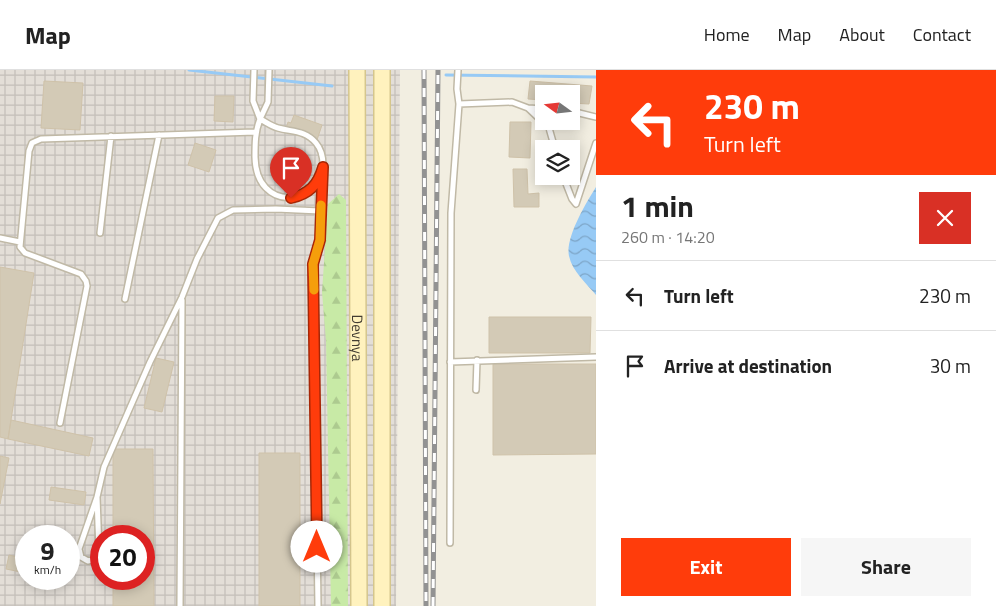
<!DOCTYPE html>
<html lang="en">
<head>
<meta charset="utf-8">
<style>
  body { margin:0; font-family:"Titillium Web",sans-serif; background:#f6f6f6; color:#222; height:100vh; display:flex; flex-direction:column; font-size:19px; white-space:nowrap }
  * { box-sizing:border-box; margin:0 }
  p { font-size:16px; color:#767676 }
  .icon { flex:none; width:28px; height:28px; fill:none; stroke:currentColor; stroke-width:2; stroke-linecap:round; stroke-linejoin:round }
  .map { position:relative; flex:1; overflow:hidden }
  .panel { display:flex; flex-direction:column; background:#fff; width:400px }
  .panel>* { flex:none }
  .hud { background:#ff3c0b; color:#fff; overflow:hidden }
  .needle { width:32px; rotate:285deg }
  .tools { position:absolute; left:535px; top:15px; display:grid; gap:10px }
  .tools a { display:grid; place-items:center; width:45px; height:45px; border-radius:0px; background:#fff; box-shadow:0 2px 12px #0003; font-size:25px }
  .speed { position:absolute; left:15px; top:455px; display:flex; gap:10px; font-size:25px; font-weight:700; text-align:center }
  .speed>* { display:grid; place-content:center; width:65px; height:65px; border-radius:50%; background:#fff; box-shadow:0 2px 12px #0003; line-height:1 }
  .speed small { font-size:12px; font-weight:400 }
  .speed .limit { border:8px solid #d22; background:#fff; color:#111 }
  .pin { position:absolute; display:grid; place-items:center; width:42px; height:42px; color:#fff; margin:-51px -21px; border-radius:50% 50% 50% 0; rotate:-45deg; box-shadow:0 0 5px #0007 }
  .pin .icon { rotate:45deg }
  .me { position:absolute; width:55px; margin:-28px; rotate:0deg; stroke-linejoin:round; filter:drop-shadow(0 0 4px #0008) }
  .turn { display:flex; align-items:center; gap:18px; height:105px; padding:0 25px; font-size:22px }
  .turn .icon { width:65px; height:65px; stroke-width:2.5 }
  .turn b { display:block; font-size:35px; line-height:42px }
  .round { display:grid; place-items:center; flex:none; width:52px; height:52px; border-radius:0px; background:#f6f6f6 }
  .headline { display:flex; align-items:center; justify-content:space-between; height:85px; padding:0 25px }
  h1 { font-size:30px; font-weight:700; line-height:38px }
  .cta { display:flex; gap:10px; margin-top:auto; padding:10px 25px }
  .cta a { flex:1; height:58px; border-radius:0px; background:#ff3c0b; color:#fff; font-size:20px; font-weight:700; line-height:58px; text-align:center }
  .cta a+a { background:#f6f6f6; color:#222 }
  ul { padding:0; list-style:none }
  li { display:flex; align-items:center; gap:15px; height:70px; padding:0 25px; border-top:1px solid #e0e0e0 }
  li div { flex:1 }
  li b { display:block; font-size:19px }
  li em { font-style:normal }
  header { display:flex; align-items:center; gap:30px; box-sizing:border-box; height:70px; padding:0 25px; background:#fff; border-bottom:1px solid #e0e0e0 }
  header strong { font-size:24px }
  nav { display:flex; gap:28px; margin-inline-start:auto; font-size:18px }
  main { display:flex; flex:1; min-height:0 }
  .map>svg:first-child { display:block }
</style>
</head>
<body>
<header>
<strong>Map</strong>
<nav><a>Home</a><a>Map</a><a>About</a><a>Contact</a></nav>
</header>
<main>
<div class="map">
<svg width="596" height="536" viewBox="0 0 596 536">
  <defs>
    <pattern id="industrial-grid" width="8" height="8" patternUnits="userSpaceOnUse" patternTransform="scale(1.25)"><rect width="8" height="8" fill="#e3ded7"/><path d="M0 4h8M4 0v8" fill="none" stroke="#c4bfb9"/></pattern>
    <pattern id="forest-firs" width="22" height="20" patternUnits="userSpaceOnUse" patternTransform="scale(1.25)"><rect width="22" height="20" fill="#c8eaa6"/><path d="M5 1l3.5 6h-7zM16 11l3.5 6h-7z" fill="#adca8f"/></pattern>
    <pattern id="water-waves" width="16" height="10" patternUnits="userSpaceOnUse" patternTransform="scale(1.25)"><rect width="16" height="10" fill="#97caf5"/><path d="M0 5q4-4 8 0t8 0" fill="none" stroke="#7da5c7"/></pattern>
  </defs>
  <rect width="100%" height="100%" fill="#f2eee1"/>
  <!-- industrial -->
  <path fill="url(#industrial-grid)" fill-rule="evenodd" d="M0 0H400L396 536H0ZM26 466H69V509H26ZM101 466H144V509H101Z"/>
  <!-- forest -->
  <path fill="url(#forest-firs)" d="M339 124 346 130 348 536H331L326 271 322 222 328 134Z"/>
  <!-- water -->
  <path fill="url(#water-waves)" d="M596 117V225C587 214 572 201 569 186 565 168 586 133 596 117Z"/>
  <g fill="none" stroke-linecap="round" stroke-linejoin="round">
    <!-- stream -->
    <path stroke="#97caf5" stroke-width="3" d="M189 0 332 16
      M446 5 596 7"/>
  </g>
  <!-- building -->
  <path fill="#d3cab6" stroke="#cfc2a9" d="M44 11 83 13 80 60 41 58Z
    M530 11 592 16 589 34 571 33V24H544V30L528 29Z
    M215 26H234L233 52 214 51Z
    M294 45 322 55 317 70 286 59 288 52 291 53Z
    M510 52H531L530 88 509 87Z
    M195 73 216 80 209 102 188 95Z
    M513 99H527L528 124 539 123V137H514Z
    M0 197 34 203 8 369 0 367Z
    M489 247H591L590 283H489Z
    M156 288 174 292 162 342 144 338Z
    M493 294H596V384L493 385Z
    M11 350 93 368 89 386 8 369Z
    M113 379H153L154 536H113V510H101V509H144V466H113Z
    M259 383H300V536H259Z
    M0 386 9 388 0 434Z
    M51 417 86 422 84 435 49 430Z
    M9 485 26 489V503L6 499Z"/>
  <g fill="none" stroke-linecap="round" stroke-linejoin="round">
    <!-- lane casing -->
    <g stroke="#c0b9a6" stroke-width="8">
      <path id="lane" d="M254 0 253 31 260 49 268 32 269 0
        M459 34 512 32 528 38 549 58 555 79
        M528 38 544 39
        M571 41 596 47
        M260 49C266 52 271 56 278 58 292 62 305 60 316 73 321 79 323 87 323 95 321 137 256 143 255 87 255 73 255 62 260 49Z
        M563 106 572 129 576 134 596 73
        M100 163 111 66
        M0 168 20 172
        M125 229 159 65
        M450 292 596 287
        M476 320 477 290
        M60 353 87 216 86 211 81 204 25 183 20 177 29 81 32 73 41 69 255 62
        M97 427 99 481 96 489 88 491 81 487 79 479 97 427 104 397 150 292 182 227 197 189 218 148 233 140 276 139 320 141
        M450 473 451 143 459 34 457 19 458 0
        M180 536 182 230
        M318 536 313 194 320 170 323 97"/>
    </g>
    <!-- secondary casing -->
    <g stroke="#d5c68d" stroke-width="18">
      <g id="secondary">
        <path id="s1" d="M357 0 359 536"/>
        <path d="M382 536V0"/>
      </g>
    </g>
    <!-- lane -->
    <use href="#lane" stroke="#fff" stroke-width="5"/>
    <!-- secondary -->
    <use href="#secondary" stroke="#fff2be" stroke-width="15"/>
    <!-- rail casing -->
    <g stroke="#929292" stroke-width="5">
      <path id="rail" d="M424 0 426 536
        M433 536 438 0"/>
    </g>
    <!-- rail -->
    <use href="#rail" stroke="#fff" stroke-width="3" stroke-dasharray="9" stroke-linecap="butt"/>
  </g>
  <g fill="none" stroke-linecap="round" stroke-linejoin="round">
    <!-- route casing -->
    <g stroke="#a62707" stroke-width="12">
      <path id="route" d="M291 128C309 124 318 115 323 97L320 170 313 194 317 477"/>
    </g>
    <!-- route -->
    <use href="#route" stroke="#ff3c0b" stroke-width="9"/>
    <!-- slow -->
    <path stroke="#f59e0b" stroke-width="9" d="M314 220 313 194 320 170 321 135"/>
  </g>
  <g text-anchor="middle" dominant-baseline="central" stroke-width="4" stroke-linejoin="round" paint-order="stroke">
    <!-- street labels -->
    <g font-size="15" fill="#433d32" stroke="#fff">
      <text stroke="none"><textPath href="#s1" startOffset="268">Devnya</textPath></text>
    </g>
  </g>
</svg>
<div class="tools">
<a><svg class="needle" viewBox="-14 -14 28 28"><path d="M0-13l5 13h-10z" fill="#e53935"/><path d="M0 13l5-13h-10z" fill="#767676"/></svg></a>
<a><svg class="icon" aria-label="layers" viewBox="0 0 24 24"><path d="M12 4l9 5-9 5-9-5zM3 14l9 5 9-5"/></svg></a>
</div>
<div class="speed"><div>9<small>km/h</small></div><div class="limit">20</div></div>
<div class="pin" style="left:291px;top:128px;background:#d93025"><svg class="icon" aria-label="arrive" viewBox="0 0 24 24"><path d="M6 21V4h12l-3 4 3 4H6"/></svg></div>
<svg class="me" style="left:317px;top:477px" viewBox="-20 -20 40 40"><circle r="19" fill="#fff"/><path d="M0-13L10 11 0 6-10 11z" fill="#ff3c0b"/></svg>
</div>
<section class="panel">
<div class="hud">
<div class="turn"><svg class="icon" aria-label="left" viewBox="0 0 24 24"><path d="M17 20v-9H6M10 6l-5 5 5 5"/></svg><div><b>230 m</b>Turn left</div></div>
</div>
<div class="headline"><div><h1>1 min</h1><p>260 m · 14:20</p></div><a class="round" style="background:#d93025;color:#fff"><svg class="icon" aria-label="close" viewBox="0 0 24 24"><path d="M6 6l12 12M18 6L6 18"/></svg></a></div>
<ul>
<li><svg class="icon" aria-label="left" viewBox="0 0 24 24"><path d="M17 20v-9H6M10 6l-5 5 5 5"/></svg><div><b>Turn left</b></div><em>230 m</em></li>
<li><svg class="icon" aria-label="arrive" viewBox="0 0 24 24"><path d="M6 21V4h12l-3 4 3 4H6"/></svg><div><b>Arrive at destination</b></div><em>30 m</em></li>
</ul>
<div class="cta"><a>Exit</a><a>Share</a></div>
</section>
</main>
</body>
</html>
